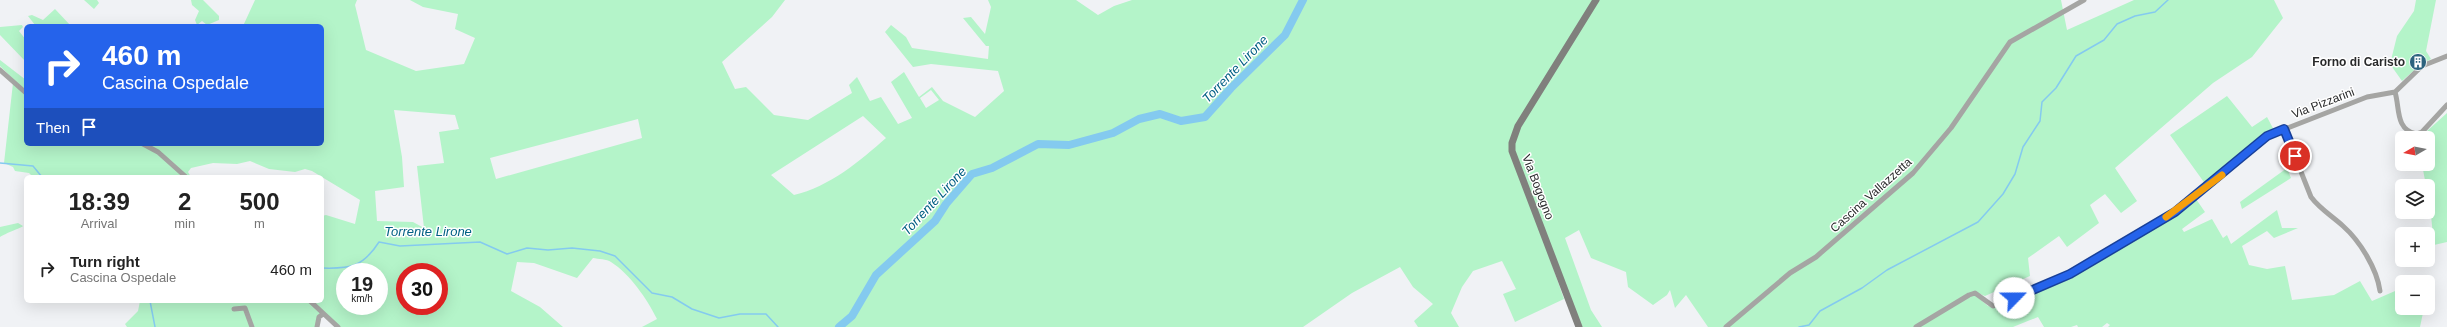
<!DOCTYPE html>
<html lang="en">
<head>
<meta charset="utf-8">
<style>
  body { margin:0; font-family:Helvetica,sans-serif; background:#f6f6f6; color:#222; height:100vh; display:flex; flex-direction:column; font-size:15px; white-space:nowrap }
  * { box-sizing:border-box; margin:0 }
  p { font-size:13px; color:#767676 }
  .icon { flex:none; width:22px; height:22px; fill:none; stroke:currentColor; stroke-width:2; stroke-linecap:round; stroke-linejoin:round }
  .map { position:relative; flex:1; overflow:hidden }
  .side { position:absolute; left:24px; top:175px; width:300px; height:128px; display:flex; flex-direction:column; background:#fff; border-radius:6px; box-shadow:0 4px 16px #0002 }
  .side>* { flex:none }
  .top-card { position:absolute; left:24px; top:24px; width:300px; height:122px; border-radius:6px; box-shadow:0 4px 16px #0002; background:#2563eb; color:#fff; overflow:hidden }
  .needle { width:26px; rotate:261deg }
  .fabs { position:absolute; left:2395px; top:131px; display:grid; gap:8px }
  .fabs a { display:grid; place-items:center; width:40px; height:40px; border-radius:6px; background:#fff; box-shadow:0 4px 16px #0002; font-size:20px }
  .speed { position:absolute; left:336px; top:263px; display:flex; gap:8px; font-size:20px; font-weight:700; text-align:center }
  .speed>* { display:grid; place-content:center; width:52px; height:52px; border-radius:50%; background:#fff; box-shadow:0 4px 16px #0002; line-height:1 }
  .speed small { font-size:10px; font-weight:400 }
  .speed .limit { border:6px solid #d22; background:#fff; color:#111 }
  .pin { position:absolute; display:grid; place-items:center; width:34px; height:34px; color:#fff; margin:-17px; border:2px solid #fff; border-radius:50%; box-shadow:0 1px 4px #0007 }
  .me { position:absolute; width:44px; margin:-22px; rotate:67deg; stroke-linejoin:round; filter:drop-shadow(0 0 3px #0008) }
  .turn { display:flex; align-items:center; gap:14px; height:84px; padding:0 12px; font-size:18px }
  .turn .icon { width:52px; height:52px; stroke-width:2.5 }
  .turn b { display:block; font-size:28px; line-height:34px }
  .then { display:flex; align-items:center; height:38px; padding:0 12px; background:#0003; gap:8px; font-size:15px }
  .eta { display:flex; justify-content:space-evenly; align-items:center; height:68px; text-align:center }
  .eta b { font-size:24px; font-weight:700; line-height:28px }
  ul { padding:0; list-style:none }
  li { display:flex; align-items:center; gap:12px; height:52px; padding:0 12px }
  li div { flex:1 }
  li b { display:block; font-size:15px }
  li em { font-style:normal }
  .map>svg:first-child { display:block }
</style>
</head>
<body>
<div class="map">
<svg width="2447" height="327" viewBox="0 0 2447 327">
  <rect width="100%" height="100%" fill="#f0f2f5"/>
  <!-- green -->
  <path fill="#b4f4c9" fill-rule="evenodd" d="M84 0H97L99 3 94 9Z
    M191 0H203L219 16V20L207 25 202 21 197 25 195 20 199 11 192 5Z
    M255 0H357L355 5 366 50 416 71 464 64 475 38 455 29 458 14 423 7 410 0H785L772 17 722 62 735 89 746 87 774 115 808 120 852 93 849 85 857 77 870 101 881 97 898 124 912 118 891 82 904 72 919 97 932 87 943 101 975 117 1004 91 998 71 931 64 913 67 885 32 891 25 906 37 912 48 988 59 989 46H986L963 18 971 17 985 34 991 7 988 0H1076L1098 15 1114 6 1132 0H2061L2067 30 2134 0H2274L2283 18 2252 57 2213 83 2115 168 2137 201 2121 213 2105 194 2090 205 2099 223 2067 247 2059 236 2028 258 2030 276 1985 296 1975 292 1915 327H1708L1686 295 1675 308 1670 290 1667 295 1653 305 1628 287 1626 272 1591 258 1579 230 1565 238 1591 310 1602 327H1582L1537 222 1564 299 1515 322 1503 294 1516 289 1502 261 1473 271 1462 287 1451 313 1459 327H1418L1414 321 1433 304 1413 287 1400 267 1352 293 1303 327H642L657 319C647 299 630 274 611 262 607 259 598 259 593 258L577 278 534 263 517 262 511 291 540 307 563 327H340L312 301H322V216L326 215 355 224 360 200 312 171 305 169 295 172 269 169 250 161 237 164 213 163 191 168 188 172 191 177H33L29 173 15 171 13 167 4 163 13 83 26 94V144H322V26H243ZM931 90 939 100 926 108 920 98ZM394 110 455 115 459 129 439 132 444 163 417 166 424 228 413 222 377 221 375 191 404 187 402 157ZM863 116 886 138C860 161 829 187 794 195L771 175ZM638 119 642 138 496 179 490 158ZM345 272H379V306H345ZM405 272H439V306H405Z
    M2416 0H2436L2426 51 2431 59 2420 65 2402 81 2390 64 2397 36 2414 11Z
    M55 9 71 26H32L35 25 28 16 32 15 43 20Z
    M22 25 23 27 19 31 26 40V62L0 35V27Z
    M0 60 26 80V92L0 66Z
    M2227 96 2252 127 2267 117 2275 132 2206 185 2170 135Z
    M2447 113V242L2434 245 2428 186H2426L2422 164H2428L2427 131Z
    M2287 168 2291 178 2242 209 2240 202Z
    M2196 199 2205 212 2182 229 2184 232 2212 219 2223 238 2227 235 2231 244 2277 210 2282 228H2298L2274 238 2267 231 2242 246 2249 265 2267 269 2285 266 2292 300 2334 295 2360 281 2372 301 2402 288V308H2424L2420 327H2108L2110 325 2107 323 2102 327H2078L2077 325 2071 327H2044L2038 317 2013 327H1916L1970 296 1975 295 1988 306 1994 307 2064 279 2176 214Z
    M18 223 23 226C21 228 6 233 0 237V227Z
    M140 301H308L321 313 316 327H253L245 305 251 327H127L125 324 138 311Z"/>
  <g fill="none" stroke-linecap="round" stroke-linejoin="round">
    <!-- stream -->
    <path stroke="#84caef" stroke-width="1.5" d="M0 163 33 166 42 177
      M322 268C350 269 363 267 379 242L400 246 480 242 507 254 527 248 548 250 572 248 600 251 615 256 652 293 672 297 692 309 719 318 740 314H766L778 327
      M150 301 155 327
      M1799 327 1809 325 1820 311 1862 288 1887 270 1978 222 2003 194 2015 174 2023 147 2040 121 2042 102 2056 88 2076 56 2104 40 2117 24 2135 16 2155 12 2168 0"/>
    <!-- river -->
    <path stroke="#84caef" stroke-width="8" d="M839 327 852 316 876 275 935 221 946 204 972 174 992 168 1038 144 1069 145 1113 133 1139 119 1160 114 1181 121 1205 117 1231 88 1285 35 1303 0"/>
    <!-- street -->
    <path stroke="#a5a5a3" stroke-width="5" d="M0 70 26 93
      M2395 92C2400 108 2395 129 2416 134L2422 132 2447 105
      M2395 92 2422 66 2447 56
      M2284 129 2311 197C2320 209 2332 216 2343 226 2360 241 2377 269 2380 291
      M143 144 158 152 186 177
      M310 301 338 327
      M234 309 245 308 252 327
      M317 327 319 317 323 314
      M1726 327 1790 273 1816 257 1913 173 1951 128 2010 42 2084 0
      M1916 327 1969 295 1975 293 1993 306 2070 274 2175 212 2267 136 2367 97 2395 92"/>
    <!-- secondary -->
    <path stroke="#80807d" stroke-width="7" d="M1579 327 1512 151V143L1518 126 1596 0"/>
  </g>
  <g fill="none" stroke-linecap="round" stroke-linejoin="round">
    <!-- route casing -->
    <g stroke="#184099" stroke-width="10">
      <path id="route" d="M2014 298 2070 274 2175 212 2267 136 2284 129 2295 156"/>
    </g>
    <!-- route -->
    <use href="#route" stroke="#2563eb" stroke-width="7"/>
    <!-- slow -->
    <path stroke="#f59e0b" stroke-width="7" d="M2166 217 2222 175"/>
  </g>
  <!-- icons -->
  <defs>
    <g id="building-disc" transform="scale(0.9)"><circle r="9.5" fill="#2c637e" stroke="#fff"/><path d="M-4-6H4V6H1V3H-1V6H-4ZM-2.5-4.3h1.7v1.8h-1.7ZM.8-4.3h1.7v1.8H.8ZM-2.5-1h1.7V.8h-1.7ZM.8-1h1.7V.8H.8Z" fill="#fff"/></g>
  </defs>
  <g fill-rule="evenodd">
    <use href="#building-disc" x="2418" y="62"/>
  </g>
  <g text-anchor="middle" dominant-baseline="central" stroke-width="3" stroke-linejoin="round" paint-order="stroke">
    <!-- poi labels -->
    <g font-size="12" font-weight="bold" fill="#292a2b" stroke="#fff" text-anchor="end">
      <text x="2405" y="62">Forno di Caristo</text>
    </g>
    <!-- street labels -->
    <g font-size="12" fill="#292a2b" stroke="#fff">
      <text transform="translate(2323 103) rotate(-21)">Via Pizzarini</text>
      <text transform="translate(1538 187) rotate(69)">Via Bogogno</text>
      <text transform="translate(1871 195) rotate(-42)">Cascina Vallazzetta</text>
    </g>
    <!-- water labels -->
    <g font-size="13" font-style="italic" fill="#015f83" stroke="#fff">
      <text transform="translate(1235 69) rotate(-46)">Torrente Lirone</text>
      <text transform="translate(934 201) rotate(-47)">Torrente Lirone</text>
      <text x="428" y="231">Torrente Lirone</text>
    </g>
  </g>
</svg>
<div class="fabs">
<a><svg class="needle" viewBox="-14 -14 28 28"><path d="M0-13l5 13h-10z" fill="#e53935"/><path d="M0 13l5-13h-10z" fill="#767676"/></svg></a>
<a><svg class="icon" aria-label="layers" viewBox="0 0 24 24"><path d="M12 4l9 5-9 5-9-5zM3 14l9 5 9-5"/></svg></a>
<a>+</a>
<a>−</a>
</div>
<div class="speed"><div>19<small>km/h</small></div><div class="limit">30</div></div>
<div class="pin" style="left:2295px;top:156px;background:#d93025"><svg class="icon" aria-label="arrive" viewBox="0 0 24 24"><path d="M6 21V4h12l-3 4 3 4H6"/></svg></div>
<svg class="me" style="left:2014px;top:298px" viewBox="-20 -20 40 40"><circle r="19" fill="#fff"/><path d="M0-13L10 11 0 6-10 11z" fill="#2563eb"/></svg>
<div class="top-card">
<div class="turn"><svg class="icon" aria-label="right" viewBox="0 0 24 24"><path d="M7 20v-9h11M14 6l5 5-5 5"/></svg><div><b>460 m</b>Cascina Ospedale</div></div>
<div class="then">Then<svg class="icon" aria-label="arrive" viewBox="0 0 24 24"><path d="M6 21V4h12l-3 4 3 4H6"/></svg></div>
</div>
<section class="side">
<div class="eta">
<div><b>18:39</b><p>Arrival</p></div>
<div><b>2</b><p>min</p></div>
<div><b>500</b><p>m</p></div>
</div>
<ul>
<li><svg class="icon" aria-label="right" viewBox="0 0 24 24"><path d="M7 20v-9h11M14 6l5 5-5 5"/></svg><div><b>Turn right</b><p>Cascina Ospedale</p></div><em>460 m</em></li>
</ul>
</section>
</div>
</body>
</html>
